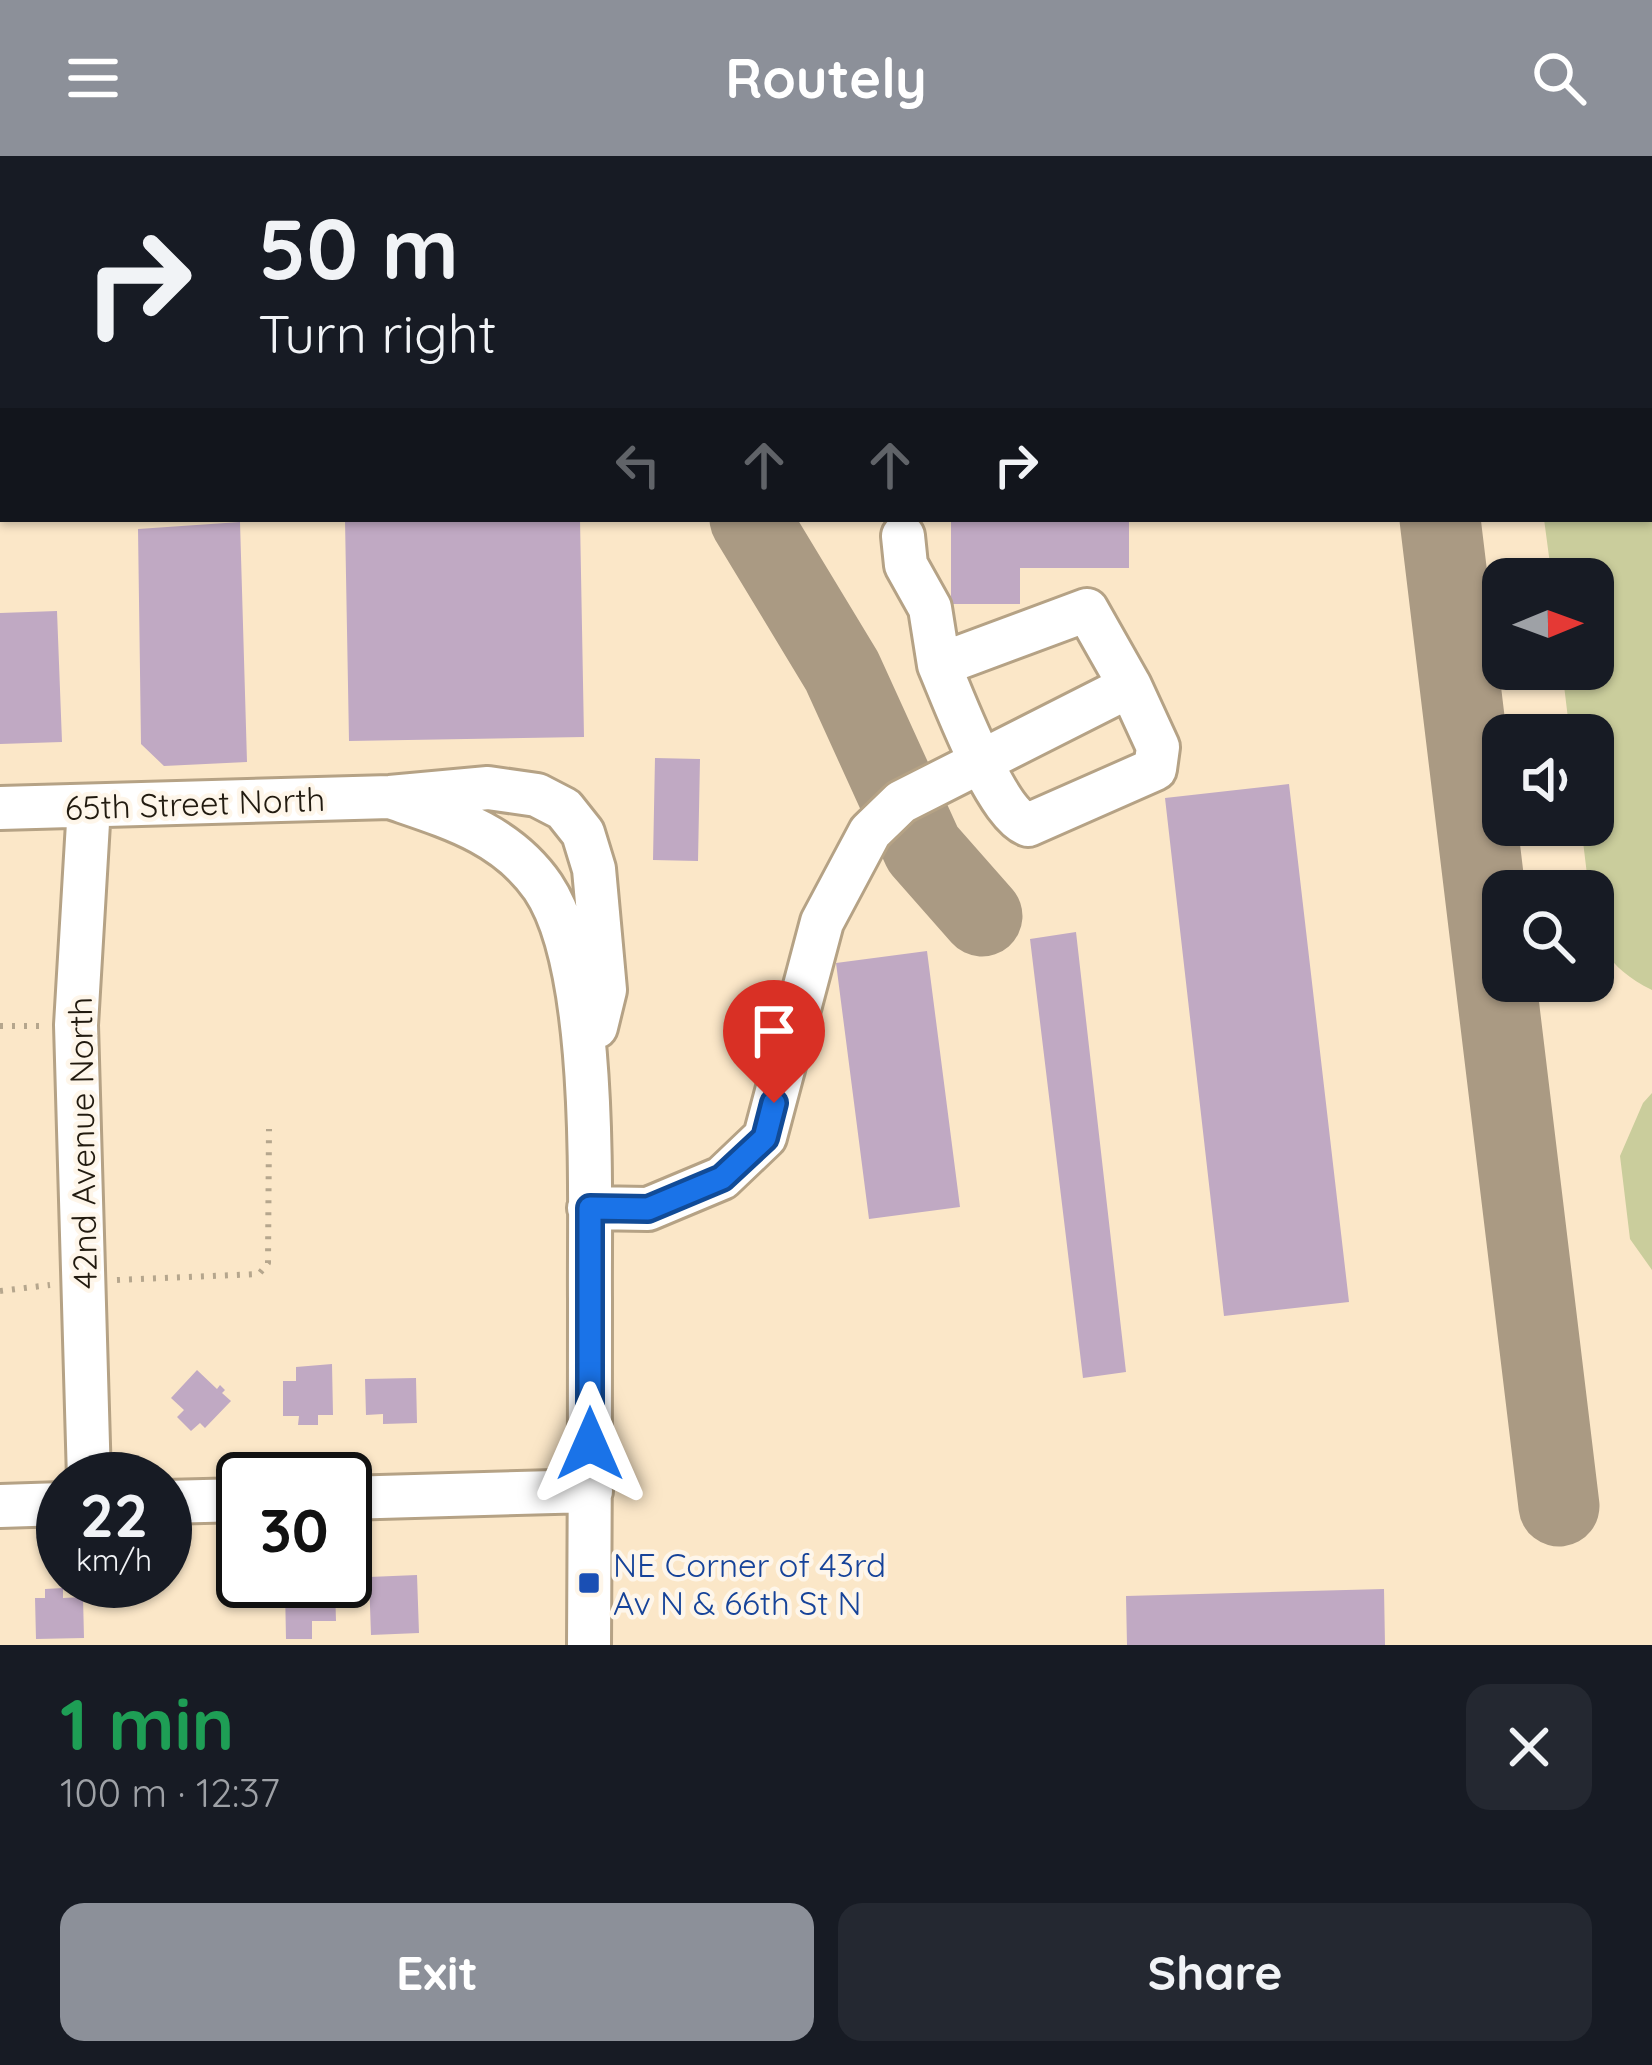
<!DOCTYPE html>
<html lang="en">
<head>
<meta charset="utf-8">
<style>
  body { margin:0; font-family:Quicksand,sans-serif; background:#242831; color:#f1f3f6; height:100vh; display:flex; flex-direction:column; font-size:45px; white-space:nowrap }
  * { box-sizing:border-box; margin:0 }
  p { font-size:39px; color:#9ea1a6 }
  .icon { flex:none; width:66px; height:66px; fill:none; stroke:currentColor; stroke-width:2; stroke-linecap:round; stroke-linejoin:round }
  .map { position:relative; height:1489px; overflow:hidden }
  .drawer { display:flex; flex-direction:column; background:#171b24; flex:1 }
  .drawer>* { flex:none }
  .top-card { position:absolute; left:0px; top:0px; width:1653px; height:366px; box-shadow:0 3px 9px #0004; background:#171b24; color:#f1f3f6; overflow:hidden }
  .needle { width:78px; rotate:89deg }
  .buttons { position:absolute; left:1482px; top:402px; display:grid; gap:24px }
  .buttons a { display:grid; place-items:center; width:132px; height:132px; border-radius:24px; background:#171b24; box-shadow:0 3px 9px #0004; font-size:60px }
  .speed { position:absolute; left:36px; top:1296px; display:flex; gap:24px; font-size:60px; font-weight:700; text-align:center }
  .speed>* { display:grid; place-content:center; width:156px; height:156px; border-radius:50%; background:#171b24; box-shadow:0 3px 9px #0004; line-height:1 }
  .speed small { font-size:30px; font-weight:400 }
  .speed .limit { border:6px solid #111; border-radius:18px; background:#fff; color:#111 }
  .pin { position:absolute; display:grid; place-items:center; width:102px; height:102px; color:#fff; margin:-123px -51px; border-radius:50% 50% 50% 0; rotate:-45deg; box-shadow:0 0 12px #0007 }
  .pin .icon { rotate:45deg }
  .me { position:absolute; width:132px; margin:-66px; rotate:0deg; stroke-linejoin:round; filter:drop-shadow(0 0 9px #0008) }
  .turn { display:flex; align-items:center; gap:42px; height:252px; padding:0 60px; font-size:54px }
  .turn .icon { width:156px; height:156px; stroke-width:2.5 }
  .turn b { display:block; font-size:84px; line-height:102px }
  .lanes { display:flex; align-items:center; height:114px; padding:0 60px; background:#0003; justify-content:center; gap:60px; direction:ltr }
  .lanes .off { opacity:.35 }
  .round { display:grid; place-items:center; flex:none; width:126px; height:126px; border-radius:24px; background:#242831 }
  .headline { display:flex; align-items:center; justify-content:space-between; height:204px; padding:0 60px }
  h1 { font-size:72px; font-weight:700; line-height:90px; color:#1e9e55 }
  .primary-button { display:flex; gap:24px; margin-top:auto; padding:24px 60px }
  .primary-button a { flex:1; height:138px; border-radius:24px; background:#8c9099; color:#fff; font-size:48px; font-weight:700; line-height:138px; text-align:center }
  .primary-button a+a { background:#242831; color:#f1f3f6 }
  header { display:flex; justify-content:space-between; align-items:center; height:156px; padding:0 60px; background:#8c9099; color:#fff; font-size:54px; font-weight:700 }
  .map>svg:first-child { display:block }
</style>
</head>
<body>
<header><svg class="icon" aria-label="menu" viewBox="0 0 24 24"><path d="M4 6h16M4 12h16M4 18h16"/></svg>Routely<svg class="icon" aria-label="search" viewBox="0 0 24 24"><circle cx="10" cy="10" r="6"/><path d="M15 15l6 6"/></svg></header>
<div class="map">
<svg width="1652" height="1489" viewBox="0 0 1652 1489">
  <rect width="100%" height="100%" fill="#fbe7c8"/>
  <!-- green -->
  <path fill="#cacd9c" d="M297 0H777L305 3Z
    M860 0H1273L859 3Z
    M1506 0H1652V834C1606 811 1593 785 1593 735H1589L1581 669H1593V579H1570L1562 513H1593V423H1552L1544 363H1650V3Z
    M1652 937V1114L1630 1083 1620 1000 1643 947Z"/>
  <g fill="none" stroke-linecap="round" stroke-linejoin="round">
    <!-- taxiway -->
    <path stroke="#aa9a83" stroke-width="81" d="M197 0 205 3
      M824 0V3
      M1379 3 1381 0
      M750 363 842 515 923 693 982 760
      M1440 363 1559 1350"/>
  </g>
  <!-- building -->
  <path fill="#c0a9c3" d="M580 363 584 581 349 585 345 364Z
    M951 363H1129V412H1020V448H951Z
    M240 366 247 606 164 610 141 588 138 373Z
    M57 455 62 586 0 588V457Z
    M655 602 700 603 698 705 653 704Z
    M1289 628 1349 1146 1224 1160 1165 642Z
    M1076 776 1126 1216 1083 1222 1030 783Z
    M927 795 960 1051 869 1063 836 807Z
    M332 1208 333 1259H318V1269H298L299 1260H283V1225H296V1211Z
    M197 1214 217 1233 220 1229 225 1234 222 1237 231 1245 205 1272 200 1267 191 1275 177 1261 184 1254 171 1242Z
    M416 1222 417 1267 383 1268V1258L366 1259 365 1223Z
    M417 1419 419 1477 371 1479 369 1421Z
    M301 1425 335 1431 336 1465H312V1483H286L285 1432H301Z
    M63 1432V1442L83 1441 84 1482 36 1483 35 1442H45V1433Z
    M1384 1433 1385 1489H1127L1126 1440Z"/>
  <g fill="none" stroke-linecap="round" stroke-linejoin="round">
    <!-- minor casing -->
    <g stroke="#b5a285" stroke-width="48">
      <path id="minor" d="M0 124H3
        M939 509C954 544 995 656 1028 669L1155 613 1158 591 1130 530
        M390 641C448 661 506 677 543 731 599 814 589 1040 590 1143 590 1258 590 1374 589 1489
        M0 652 390 641 488 632 537 639 564 653 583 677 594 713 605 834 596 871
        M589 1052 648 1053 722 1022 765 981 822 766 870 676 901 646 1130 530 1087 454 939 509 930 452 906 409 903 380
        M89 1323 76 869 89 650
        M345 1342 591 1335
        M165 1346 243 1344
        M0 1350 63 1348"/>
    </g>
    <!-- path -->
    <path stroke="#b5a68d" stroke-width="6" stroke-dasharray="3 9" stroke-linecap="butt" d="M0 870H44
      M117 1124 259 1118 268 1107 269 973
      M0 1135 50 1129"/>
    <!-- minor -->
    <use href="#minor" stroke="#fff" stroke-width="42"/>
  </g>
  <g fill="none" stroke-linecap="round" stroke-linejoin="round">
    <!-- route casing -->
    <g stroke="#114b97" stroke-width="30">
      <path id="route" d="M590 1288V1052L648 1053 722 1022 765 982 774 947"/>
    </g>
    <!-- route -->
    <use href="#route" stroke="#1a73e8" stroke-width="21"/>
  </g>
  <!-- markers -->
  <rect fill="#1a4fb4" stroke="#fef6ea" stroke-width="4.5" x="577" y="1415" width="24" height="24" rx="6"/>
  <g text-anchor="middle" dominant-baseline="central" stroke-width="9" stroke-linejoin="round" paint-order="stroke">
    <!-- street labels -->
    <g font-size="33" fill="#211a0f" stroke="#fef6ea">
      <text transform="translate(195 647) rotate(-2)">65th Street North</text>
      <text transform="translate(82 987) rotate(-91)">42nd Avenue North</text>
    </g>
    <!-- transit labels -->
    <g font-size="33" fill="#164399" stroke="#fef6ea" text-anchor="start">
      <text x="613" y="1408">NE Corner of 43rd<tspan x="613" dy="38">Av N &amp; 66th St N</tspan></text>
    </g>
  </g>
</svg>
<div class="buttons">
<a><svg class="needle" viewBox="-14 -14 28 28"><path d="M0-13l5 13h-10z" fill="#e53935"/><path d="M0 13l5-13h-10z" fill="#9ea1a6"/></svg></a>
<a><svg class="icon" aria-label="sound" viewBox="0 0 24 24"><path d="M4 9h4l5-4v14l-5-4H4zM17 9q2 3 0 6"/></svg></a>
<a><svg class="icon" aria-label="search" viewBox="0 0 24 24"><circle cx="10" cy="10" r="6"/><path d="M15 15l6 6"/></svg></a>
</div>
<div class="speed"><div>22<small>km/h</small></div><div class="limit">30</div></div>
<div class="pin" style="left:774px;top:947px;background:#d93025"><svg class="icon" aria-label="arrive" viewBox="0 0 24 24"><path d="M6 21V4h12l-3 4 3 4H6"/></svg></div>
<svg class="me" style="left:590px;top:1288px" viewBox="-20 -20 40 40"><path d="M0-17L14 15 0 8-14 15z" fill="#1a73e8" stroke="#fff" stroke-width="4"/></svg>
<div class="top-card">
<div class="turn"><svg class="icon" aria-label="right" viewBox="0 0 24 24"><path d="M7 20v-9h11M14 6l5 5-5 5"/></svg><div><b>50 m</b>Turn right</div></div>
<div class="lanes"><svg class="icon off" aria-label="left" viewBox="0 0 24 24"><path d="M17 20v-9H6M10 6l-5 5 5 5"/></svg><svg class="icon off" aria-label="ahead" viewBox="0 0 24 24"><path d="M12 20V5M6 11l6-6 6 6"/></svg><svg class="icon off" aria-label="ahead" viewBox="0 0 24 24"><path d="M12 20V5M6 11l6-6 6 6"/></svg><svg class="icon" aria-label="right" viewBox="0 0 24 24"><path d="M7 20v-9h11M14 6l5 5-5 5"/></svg></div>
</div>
</div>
<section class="drawer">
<div class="headline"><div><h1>1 min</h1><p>100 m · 12:37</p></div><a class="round"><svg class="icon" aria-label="close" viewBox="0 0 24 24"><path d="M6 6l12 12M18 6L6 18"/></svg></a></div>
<div class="primary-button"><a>Exit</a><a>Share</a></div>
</section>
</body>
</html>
